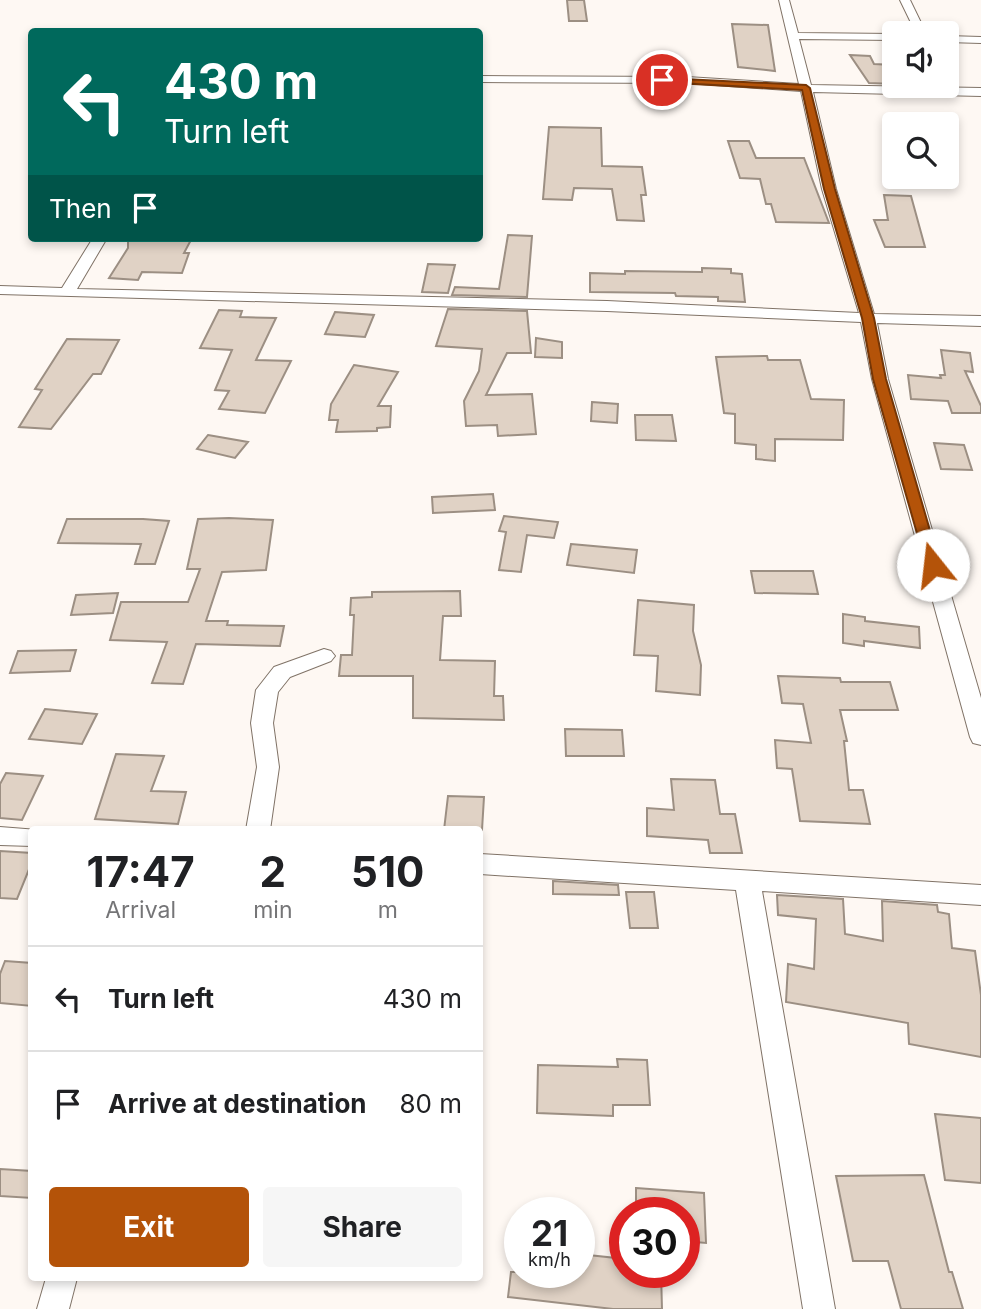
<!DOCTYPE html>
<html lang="en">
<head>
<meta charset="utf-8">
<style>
  body { margin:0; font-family:Inter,sans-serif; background:#f6f6f6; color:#202124; height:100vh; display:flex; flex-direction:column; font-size:26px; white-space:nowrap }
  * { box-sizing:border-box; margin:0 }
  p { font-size:23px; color:#757577 }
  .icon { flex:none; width:38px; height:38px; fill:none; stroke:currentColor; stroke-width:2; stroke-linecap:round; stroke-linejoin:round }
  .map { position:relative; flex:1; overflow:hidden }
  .panel { position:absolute; left:28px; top:826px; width:455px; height:455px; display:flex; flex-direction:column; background:#fff; border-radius:7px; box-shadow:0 4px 10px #0003 }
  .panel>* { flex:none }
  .guide { position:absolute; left:28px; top:28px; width:455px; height:214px; border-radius:7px; box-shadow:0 4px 10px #0003; background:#00695c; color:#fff; overflow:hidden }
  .tools { position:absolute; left:882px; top:21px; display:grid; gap:14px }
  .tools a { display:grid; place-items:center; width:77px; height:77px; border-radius:7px; background:#fff; box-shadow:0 4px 10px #0003; font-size:35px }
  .speed { position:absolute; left:504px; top:1197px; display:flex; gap:14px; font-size:35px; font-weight:700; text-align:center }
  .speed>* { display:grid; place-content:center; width:91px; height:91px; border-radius:50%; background:#fff; box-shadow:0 4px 10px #0003; line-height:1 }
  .speed small { font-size:18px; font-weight:400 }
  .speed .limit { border:10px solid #d22; background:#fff; color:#111 }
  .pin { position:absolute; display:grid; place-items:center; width:60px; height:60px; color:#fff; margin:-30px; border:4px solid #fff; border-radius:50%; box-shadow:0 2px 7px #0007 }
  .me { position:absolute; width:77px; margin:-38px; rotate:344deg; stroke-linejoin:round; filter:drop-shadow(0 0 5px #0008) }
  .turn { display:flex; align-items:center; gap:24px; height:147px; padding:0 21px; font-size:32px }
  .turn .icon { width:91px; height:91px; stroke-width:2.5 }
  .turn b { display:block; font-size:49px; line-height:60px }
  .then { display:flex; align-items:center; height:66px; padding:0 21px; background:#0003; gap:14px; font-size:26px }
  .eta { display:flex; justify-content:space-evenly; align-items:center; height:119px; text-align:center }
  .eta b { font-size:42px; font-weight:700; line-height:49px }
  .cta { display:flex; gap:14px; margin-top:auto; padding:14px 21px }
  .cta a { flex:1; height:80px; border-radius:7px; background:#b45309; color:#fff; font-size:28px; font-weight:700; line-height:80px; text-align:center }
  .cta a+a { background:#f6f6f6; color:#202124 }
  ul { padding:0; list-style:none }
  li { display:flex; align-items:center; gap:21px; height:105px; padding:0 21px; border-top:2px solid #e0e0e0 }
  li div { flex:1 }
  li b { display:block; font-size:26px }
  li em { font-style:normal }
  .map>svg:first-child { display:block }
</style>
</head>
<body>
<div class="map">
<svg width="981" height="1309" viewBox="0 0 981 1309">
  <rect width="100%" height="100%" fill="#fef8f3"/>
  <!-- building -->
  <path fill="#e0d2c5" stroke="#9c8f83" stroke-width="2" d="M567 0H584L587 21H569Z
    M732 24 768 25 775 71 738 67Z
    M850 55 870 56 874 64 894 65V84L869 83Z
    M549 127 601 128 602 166 642 167 646 195H641L644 221 617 220 612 189 574 188 572 200 543 199Z
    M728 141H749L756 158H804L829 223 776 222 771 204H766L760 179 740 178Z
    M884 195 911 196 925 247H885L874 220H888Z
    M508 235 532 236 527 297 452 295 455 287 499 289Z
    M128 238H192L184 253H189L182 273 142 272 138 280 109 278 128 248Z
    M428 264 455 265 448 293 422 292Z
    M702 268 731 269V273L742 274 745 302 718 301V297L676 296 675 293 590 292V273L625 274V271L702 272Z
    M448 309 527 311 531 353H507L486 395 532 394 536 434 498 436 497 425 466 426 464 401 479 371 482 349 436 346Z
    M219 310 242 311 240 317 276 318 256 360 291 361 265 413 219 409 229 391 215 390 232 350 200 348Z
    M335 312 374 315 365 337 325 334Z
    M536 338 562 342V358L535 357Z
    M67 339 119 340 101 374H93L51 429 19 427 42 390 35 389Z
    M941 350 970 353 973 372 965 371 981 406V413H952L948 401 911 399 908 375 941 378 940 375H945Z
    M767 356 768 360H800L811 399 844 400 843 440 775 439V461L756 459V445L735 443V414L724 413 716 357Z
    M354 365 398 372 378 406H391L390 427 377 428V431L336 432 338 420H329L331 404Z
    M592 402 618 404 617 423 591 421Z
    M635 415H672L676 441 636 440Z
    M208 435 248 442 235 458 197 449Z
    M934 443 964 445 972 470 941 469Z
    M493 494 495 510 433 513 432 497Z
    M504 516 558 522 554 538 527 535 521 572 499 570 506 532 499 531Z
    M229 518 273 520 266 570 222 572 206 621H228L227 625 284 626 280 646 196 644 183 684 152 683 167 642 110 640 121 602H188L200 569H187L198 519Z
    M67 519H143L169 521 155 564H135L141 544 58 543Z
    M571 544 637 550 634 573 567 565Z
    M751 571H813L818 594 755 593Z
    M460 591 461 616H443L440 660 495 661 494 696H503L504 720 413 718V676H339L341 655H352L354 615H350L351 598 372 597V592Z
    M118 593 113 613 71 615 76 595Z
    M638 600 694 605 693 631 701 665 700 695 656 691 658 656 634 655Z
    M843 614 865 617V621L919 627 920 648 864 641V646L843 643Z
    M76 650 70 671 10 673 18 651Z
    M778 676 840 678 841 682H890L898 710H840L847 741H844L849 790H863L870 824 800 821 792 769 777 768 775 740 811 743 803 704 782 703Z
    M45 709 97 714 82 744 29 739Z
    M565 729 622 730 624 756H566Z
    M116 754 164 756 151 791 186 792 178 824 95 819Z
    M6 773 43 776 22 820 0 818V784Z
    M671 779 715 780 720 814H735L742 853H710L708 840 647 836V808L674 810Z
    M448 796 484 797 482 830H444Z
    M0 851 32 853V862L17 899 0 898Z
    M553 881 618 885 619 895 553 894Z
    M626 892H654L658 928H630Z
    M777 895 843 899 845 934 883 941 882 901 937 905 938 912 949 914 952 948 975 951 981 995V1057L909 1044 908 1023 786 1002 788 964 814 969 816 919 778 915Z
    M5 961 32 963V1006L0 1003V974Z
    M617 1059 647 1060 650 1105H613V1116L537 1113 538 1065 618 1067Z
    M935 1114 981 1118V1183L945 1180Z
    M0 1169 32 1171V1198L0 1196Z
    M924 1175 949 1272H952L963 1309H901L888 1261H853L836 1176Z
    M636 1188 704 1193 706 1243 684 1241V1213H636Z
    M579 1254 625 1259V1272H661L662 1309H613L508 1297 511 1272H579Z"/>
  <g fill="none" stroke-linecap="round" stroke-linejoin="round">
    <!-- street casing -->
    <g stroke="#807367" stroke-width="2">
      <path id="street" d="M779 0H789L798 33 894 34V40L799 39 811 85 981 88V96L813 92 836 189 874 314 981 316V326L877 323 888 379 981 698V745L973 743 970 737 872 379 861 322 607 311 0 294V286L62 288 93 238H107L77 289 607 301 859 313 822 189 801 91 687 83 480 82V76L687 77 799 84Z
        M900 0H910L926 33H916Z
        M947 36 981 37V43L947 42Z
        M324 649 331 651 335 656 331 661 290 677 278 692 273 723 279 767 270 830H246L257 767 251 723 256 690 274 667Z
        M0 827 38 830H32V846L0 845Z
        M480 854 981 885V905L762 891 835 1309H803L736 890 480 874Z
        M46 1278H77L69 1309H37Z"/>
    </g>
    <!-- street -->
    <use href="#street" fill="#fff" fill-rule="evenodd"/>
  </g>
  <!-- route -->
  <path fill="#b45309" stroke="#753606" stroke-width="2" d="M662 78 806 85 810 88 835 189 874 318 886 379 940 565 938 568 933 569 926 565 873 379 862 318 824 189 802 90 659 82V78Z"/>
</svg>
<div class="tools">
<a><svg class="icon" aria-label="sound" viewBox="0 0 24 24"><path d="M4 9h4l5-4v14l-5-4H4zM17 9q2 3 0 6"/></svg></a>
<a><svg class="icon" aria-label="search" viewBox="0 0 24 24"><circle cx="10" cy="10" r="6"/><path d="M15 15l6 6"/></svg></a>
</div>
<div class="speed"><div>21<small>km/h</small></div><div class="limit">30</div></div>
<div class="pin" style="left:662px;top:80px;background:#d93025"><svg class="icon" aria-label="arrive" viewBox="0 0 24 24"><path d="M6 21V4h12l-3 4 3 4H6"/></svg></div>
<svg class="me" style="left:933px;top:565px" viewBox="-20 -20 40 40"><circle r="19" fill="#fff"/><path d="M0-13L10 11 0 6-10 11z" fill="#b45309"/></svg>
<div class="guide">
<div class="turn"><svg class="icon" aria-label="left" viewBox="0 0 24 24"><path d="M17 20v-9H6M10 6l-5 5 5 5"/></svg><div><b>430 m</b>Turn left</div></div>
<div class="then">Then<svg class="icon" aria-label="arrive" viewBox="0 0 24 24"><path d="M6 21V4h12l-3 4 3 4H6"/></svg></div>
</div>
<section class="panel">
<div class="eta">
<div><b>17:47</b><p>Arrival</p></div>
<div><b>2</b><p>min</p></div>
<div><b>510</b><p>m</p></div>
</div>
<ul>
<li><svg class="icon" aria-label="left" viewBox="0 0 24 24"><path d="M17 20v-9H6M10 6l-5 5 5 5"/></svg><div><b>Turn left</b></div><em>430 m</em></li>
<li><svg class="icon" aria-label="arrive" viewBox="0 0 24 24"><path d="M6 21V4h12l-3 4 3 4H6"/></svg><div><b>Arrive at destination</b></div><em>80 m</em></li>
</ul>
<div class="cta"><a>Exit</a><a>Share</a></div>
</section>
</div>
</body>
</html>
